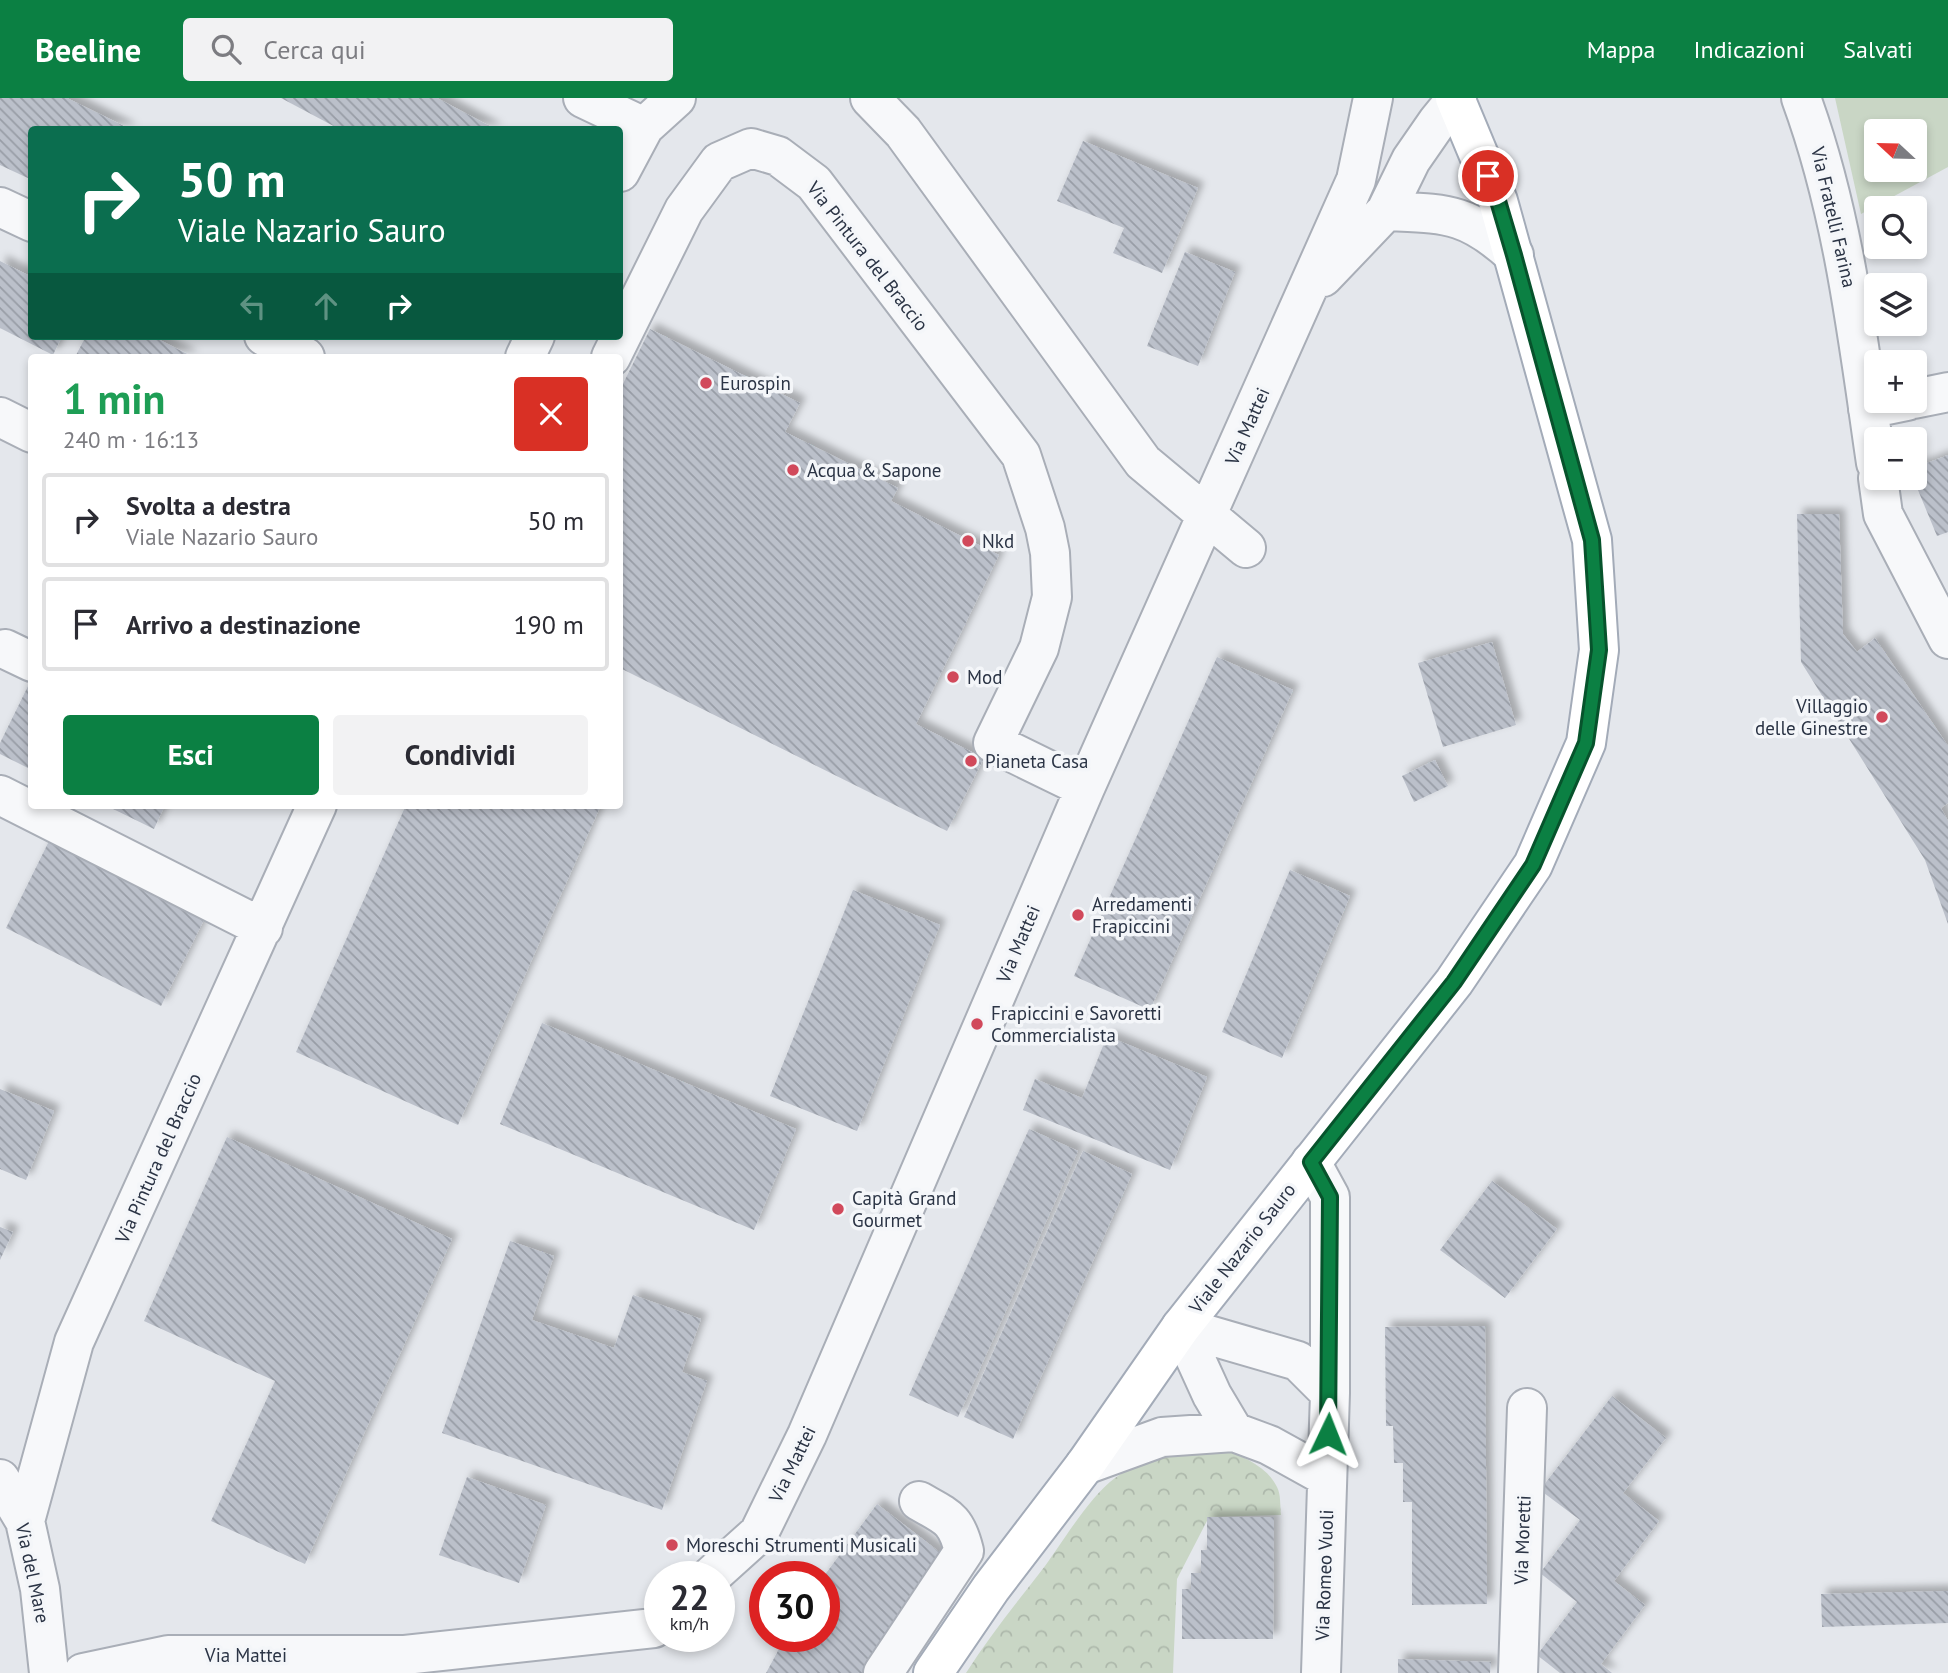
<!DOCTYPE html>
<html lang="it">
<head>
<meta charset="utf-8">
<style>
  body { margin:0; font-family:"PT Sans",sans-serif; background:#f2f2f3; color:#2b2b33; height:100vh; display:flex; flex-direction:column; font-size:26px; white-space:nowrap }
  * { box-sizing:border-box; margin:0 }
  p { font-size:23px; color:#7c7c81 }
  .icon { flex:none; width:38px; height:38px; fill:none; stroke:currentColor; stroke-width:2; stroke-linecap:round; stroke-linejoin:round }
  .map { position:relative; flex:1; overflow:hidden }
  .drawer { position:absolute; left:28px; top:256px; width:595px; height:455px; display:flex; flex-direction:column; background:#fff; border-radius:7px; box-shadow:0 4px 10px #0003 }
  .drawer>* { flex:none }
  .top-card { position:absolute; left:28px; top:28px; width:595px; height:214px; border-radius:7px; box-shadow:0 4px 10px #0003; background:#0b6e4f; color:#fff; overflow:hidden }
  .needle { width:46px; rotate:292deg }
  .fabs { position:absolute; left:1864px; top:21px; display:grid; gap:14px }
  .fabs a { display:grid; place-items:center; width:63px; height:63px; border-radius:7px; background:#fff; box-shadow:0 4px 10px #0003; font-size:35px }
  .speed { position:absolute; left:644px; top:1463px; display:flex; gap:14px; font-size:35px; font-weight:700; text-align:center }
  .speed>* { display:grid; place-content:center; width:91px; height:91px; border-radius:50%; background:#fff; box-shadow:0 4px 10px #0003; line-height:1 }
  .speed small { font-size:18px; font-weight:400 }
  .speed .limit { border:10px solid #d22; background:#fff; color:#111 }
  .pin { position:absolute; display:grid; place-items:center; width:60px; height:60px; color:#fff; margin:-30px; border:4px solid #fff; border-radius:50%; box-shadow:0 2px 7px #0007 }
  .me { position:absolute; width:77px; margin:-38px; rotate:2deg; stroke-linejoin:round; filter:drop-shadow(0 0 5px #0008) }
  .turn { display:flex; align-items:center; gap:24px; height:147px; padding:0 35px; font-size:32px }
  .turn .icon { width:91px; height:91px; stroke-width:2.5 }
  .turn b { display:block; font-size:49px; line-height:60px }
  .lanes { display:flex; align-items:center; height:66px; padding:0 35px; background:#0003; justify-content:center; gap:35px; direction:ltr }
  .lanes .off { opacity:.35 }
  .round { display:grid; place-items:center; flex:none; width:74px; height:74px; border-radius:7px; background:#f2f2f3 }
  .overview { display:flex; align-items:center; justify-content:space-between; height:119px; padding:0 35px }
  h1 { font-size:42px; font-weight:700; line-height:52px; color:#1e9e55 }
  .action { display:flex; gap:14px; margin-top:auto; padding:14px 35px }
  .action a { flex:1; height:80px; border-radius:7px; background:#0b8043; color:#fff; font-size:28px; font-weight:700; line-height:80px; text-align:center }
  .action a+a { background:#f2f2f3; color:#2b2b33 }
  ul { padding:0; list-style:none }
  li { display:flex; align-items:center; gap:21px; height:94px; margin:0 14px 10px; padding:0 21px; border:4px solid #e1e1e2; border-radius:7px }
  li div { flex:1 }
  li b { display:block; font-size:26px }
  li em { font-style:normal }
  header { display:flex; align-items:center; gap:42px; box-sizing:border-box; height:98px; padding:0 35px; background:#0b8043; color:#fff }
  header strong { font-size:33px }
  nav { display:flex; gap:38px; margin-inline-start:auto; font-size:24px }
  .search { width:490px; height:63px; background:#f2f2f3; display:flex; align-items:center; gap:18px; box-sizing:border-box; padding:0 24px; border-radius:7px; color:#7c7c81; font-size:26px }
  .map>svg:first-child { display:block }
</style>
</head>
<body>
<header>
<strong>Beeline</strong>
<div class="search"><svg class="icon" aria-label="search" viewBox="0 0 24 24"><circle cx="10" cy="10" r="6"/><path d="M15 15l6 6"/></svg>Cerca qui</div>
<nav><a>Mappa</a><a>Indicazioni</a><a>Salvati</a></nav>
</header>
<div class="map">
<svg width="1948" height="1575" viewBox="0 0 1948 1575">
  <defs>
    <pattern id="park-crowns" width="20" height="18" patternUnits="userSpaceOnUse" patternTransform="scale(1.75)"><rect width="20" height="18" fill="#c9d6c5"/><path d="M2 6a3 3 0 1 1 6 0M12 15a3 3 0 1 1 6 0" fill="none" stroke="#adb8ab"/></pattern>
    <pattern id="building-back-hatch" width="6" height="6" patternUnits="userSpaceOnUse" patternTransform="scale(1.75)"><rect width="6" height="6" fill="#bbc0ca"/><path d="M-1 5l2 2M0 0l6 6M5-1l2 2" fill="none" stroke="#989da6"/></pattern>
    <filter id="shadow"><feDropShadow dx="6" dy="-6" stdDeviation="3.5" flood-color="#0004"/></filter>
  </defs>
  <rect width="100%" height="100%" fill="#e4e7ec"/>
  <!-- grass -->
  <path fill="#c9d6c5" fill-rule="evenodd" d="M1835 0H1948V69L1861 116ZM1876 33H1914V72H1876Z"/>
  <!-- park -->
  <path fill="url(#park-crowns)" d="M1222 1351C1242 1358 1267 1368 1277 1389 1281 1396 1280 1409 1281 1417L1209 1419 1177 1481 1173 1575H966C990 1537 1018 1503 1045 1468 1064 1442 1090 1398 1115 1380 1146 1358 1185 1353 1222 1351Z"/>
  <!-- building -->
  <path fill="url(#building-back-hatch)" filter="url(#shadow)" d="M0 0H67L132 32H32V82L0 67Z
    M281 0H437L497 32H341Z
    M1083 43 1198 90 1162 175 1113 155 1124 130 1057 103Z
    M1185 154 1235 174 1198 268 1147 248Z
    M0 163 32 179V238H62L53 257 0 230Z
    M650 231 800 305 785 334 898 390 891 403 999 457 916 626 984 660 947 733 620 570V292Z
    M86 238H152L193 259H75Z
    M1948 357V434L1937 438 1913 380 1914 370Z
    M1797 416H1839L1843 536 1857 554 1875 540 1948 648V705L1941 710 1948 723V826L1925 762 1801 564Z
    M1492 544 1516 627 1443 649 1418 565Z
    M1217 559 1293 592 1150 912 1074 878Z
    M29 586 32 588V672L0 656V645Z
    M1435 662 1448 688 1414 704 1402 678Z
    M105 707H165L154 731Z
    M406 707H601L458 1027 296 954Z
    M51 739 207 816 161 908 6 830Z
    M1290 772 1350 798 1282 960 1222 934Z
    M853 792 940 827 857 1033 770 998Z
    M542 925 796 1031 754 1132 500 1026Z
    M1107 938 1207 979 1170 1072 1023 1012 1035 981 1082 1000Z
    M0 991 54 1013 26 1082 0 1071Z
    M1029 1031 1078 1053 958 1319 909 1297Z
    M227 1039 452 1141 305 1466 211 1423 275 1283 144 1223Z
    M1083 1053 1132 1076 1013 1341 964 1319Z
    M1492 1083 1557 1131 1505 1200 1440 1152Z
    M0 1129 13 1134 0 1162Z
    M510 1143 554 1158 532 1222 614 1250 633 1197 701 1221 682 1274 707 1283 662 1412 442 1335Z
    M1485 1228 1487 1506 1412 1507V1404H1403V1365H1394L1393 1328H1386L1385 1229Z
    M1612 1298 1666 1340 1623 1395 1659 1423 1614 1483 1645 1507 1601 1566 1612 1575H1560L1537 1557 1577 1504 1540 1475 1580 1422 1540 1392Z
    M467 1379 546 1407 519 1485 439 1457Z
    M877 1406 946 1459 866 1575H766L786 1538H824V1478Z
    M1207 1419H1274L1273 1541H1182V1491H1191V1475H1201V1452H1207Z
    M1948 1493V1525L1822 1529 1821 1496Z
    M1398 1561 1491 1564 1490 1575H1398Z"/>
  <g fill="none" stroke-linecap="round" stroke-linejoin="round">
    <!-- minor casing -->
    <g stroke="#a9aeb7" stroke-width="42">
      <path id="minor" d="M583 0 644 29
        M870 0 903 34 1143 364 1246 450
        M1801 0C1844 117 1858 242 1876 365
        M620 74 644 29 676 0
        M0 109 32 124
        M1386 113C1446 116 1467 114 1514 157
        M1323 179 1386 113 1411 62 1438 23 1457 0
        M264 238 305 259
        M525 259 535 238
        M611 259 684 112 719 64 751 50 778 58 814 85 1021 357 1045 430 1050 455 1052 499 1039 550 993 645 1085 690
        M1914 301 1948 294
        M1868 311 1907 303
        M0 319 32 335
        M1878 380 1883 416 1948 541
        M5 551 32 564
        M0 697 263 830
        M1311 1064 1330 1099V1295L1321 1575
        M1181 1229 1298 1263 1330 1295
        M1181 1229 1212 1297 1234 1334
        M1085 1367 1162 1339 1234 1334 1269 1347 1327 1379
        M0 1381 25 1423 40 1491 49 1575
        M25 1423 74 1244 317 707
        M710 1479 759 1435 807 1337 1085 690 1356 82 1373 0
        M83 1575 168 1557H405L654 1530 660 1525
        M883 1575 964 1453C956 1420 947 1419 919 1403
        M1518 1575 1527 1310"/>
    </g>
    <!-- major casing -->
    <g stroke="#a3abb8" stroke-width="42">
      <path id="major" d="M933 1575 991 1490 1085 1367 1181 1229 1454 884 1533 767 1586 645 1599 552 1592 442 1498 103 1455 0"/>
    </g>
    <!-- minor -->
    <use href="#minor" stroke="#f7f8fa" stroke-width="38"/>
    <!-- major -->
    <use href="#major" stroke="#fff" stroke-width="38"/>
  </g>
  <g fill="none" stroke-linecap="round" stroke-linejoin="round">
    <!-- route casing -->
    <g stroke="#07532c" stroke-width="18">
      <path id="route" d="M1328 1336 1330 1099 1311 1064 1454 884 1533 767 1586 645 1599 552 1592 442 1514 157 1498 103 1488 78"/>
    </g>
    <!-- route -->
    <use href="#route" stroke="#0b8043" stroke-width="12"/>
  </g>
  <!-- markers -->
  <g fill="#d1495b" stroke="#f4f6f9" stroke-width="2.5">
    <circle cx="706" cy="285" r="7"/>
    <circle cx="793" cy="372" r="7"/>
    <circle cx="968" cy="443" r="7"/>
    <circle cx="953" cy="579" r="7"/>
    <circle cx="1882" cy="619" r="7"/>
    <circle cx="971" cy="663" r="7"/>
    <circle cx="1078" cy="817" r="7"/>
    <circle cx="977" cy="926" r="7"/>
    <circle cx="838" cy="1111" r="7"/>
    <circle cx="672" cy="1447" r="7"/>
  </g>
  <g text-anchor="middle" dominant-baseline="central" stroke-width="7" stroke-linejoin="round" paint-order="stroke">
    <!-- street labels -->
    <g font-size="19" fill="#2b3445" stroke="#f4f6f9">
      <text transform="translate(1834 119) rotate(77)">Via Fratelli Farina</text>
      <text transform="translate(868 158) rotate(52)">Via Pintura del Braccio</text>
      <text transform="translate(1247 328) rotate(-66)">Via Mattei</text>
      <text transform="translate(1018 846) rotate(-67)">Via Mattei</text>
      <text transform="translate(158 1060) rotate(-66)">Via Pintura del Braccio</text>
      <text transform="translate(1242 1150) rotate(-52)">Viale Nazario Sauro</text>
      <text transform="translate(792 1366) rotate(-64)">Via Mattei</text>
      <text transform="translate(1522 1442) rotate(-88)">Via Moretti</text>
      <text transform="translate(33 1475) rotate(78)">Via del Mare</text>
      <text transform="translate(1324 1477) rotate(-88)">Via Romeo Vuoli</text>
      <text x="246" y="1557">Via Mattei</text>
    </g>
    <!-- poi labels -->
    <g font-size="19" fill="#2b3445" stroke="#f4f6f9" text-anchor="start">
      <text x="720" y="285">Eurospin</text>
      <text x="807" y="372">Acqua &amp; Sapone</text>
      <text x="982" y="443">Nkd</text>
      <text x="967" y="579">Mod</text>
      <text x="1868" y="608" text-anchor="end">Villaggio<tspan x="1868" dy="22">delle Ginestre</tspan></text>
      <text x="985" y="663">Pianeta Casa</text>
      <text x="1092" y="806">Arredamenti<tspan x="1092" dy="22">Frapiccini</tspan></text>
      <text x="991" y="915">Frapiccini e Savoretti<tspan x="991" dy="22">Commercialista</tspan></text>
      <text x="852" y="1100">Capità Grand<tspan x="852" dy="22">Gourmet</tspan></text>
      <text x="686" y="1447">Moreschi Strumenti Musicali</text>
    </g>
  </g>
</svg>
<div class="fabs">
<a><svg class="needle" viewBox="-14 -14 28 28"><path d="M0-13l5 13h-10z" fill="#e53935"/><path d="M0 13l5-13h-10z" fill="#7c7c81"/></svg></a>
<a><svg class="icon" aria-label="search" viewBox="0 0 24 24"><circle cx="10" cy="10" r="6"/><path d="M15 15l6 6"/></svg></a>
<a><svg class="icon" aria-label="layers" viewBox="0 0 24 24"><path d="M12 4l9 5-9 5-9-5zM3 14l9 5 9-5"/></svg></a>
<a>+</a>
<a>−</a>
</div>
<div class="speed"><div>22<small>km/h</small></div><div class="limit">30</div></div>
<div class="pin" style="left:1488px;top:78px;background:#d93025"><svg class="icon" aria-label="arrive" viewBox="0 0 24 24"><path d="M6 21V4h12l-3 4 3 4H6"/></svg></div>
<svg class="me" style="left:1328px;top:1336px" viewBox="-20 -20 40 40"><path d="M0-17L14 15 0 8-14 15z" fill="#0b8043" stroke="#fff" stroke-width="4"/></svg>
<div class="top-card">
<div class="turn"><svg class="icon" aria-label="right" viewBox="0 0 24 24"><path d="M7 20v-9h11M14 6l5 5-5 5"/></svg><div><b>50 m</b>Viale Nazario Sauro</div></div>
<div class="lanes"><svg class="icon off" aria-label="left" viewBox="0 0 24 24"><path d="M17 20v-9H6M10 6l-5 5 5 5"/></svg><svg class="icon off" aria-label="ahead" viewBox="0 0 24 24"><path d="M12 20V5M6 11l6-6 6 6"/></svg><svg class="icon" aria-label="right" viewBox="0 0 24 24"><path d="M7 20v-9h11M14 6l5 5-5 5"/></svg></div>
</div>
<section class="drawer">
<div class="overview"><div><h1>1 min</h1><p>240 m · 16:13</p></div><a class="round" style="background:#d93025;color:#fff"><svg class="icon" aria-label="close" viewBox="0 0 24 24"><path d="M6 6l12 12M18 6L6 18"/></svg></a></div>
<ul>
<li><svg class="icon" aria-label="right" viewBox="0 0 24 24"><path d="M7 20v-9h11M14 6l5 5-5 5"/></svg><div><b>Svolta a destra</b><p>Viale Nazario Sauro</p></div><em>50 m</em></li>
<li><svg class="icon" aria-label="arrive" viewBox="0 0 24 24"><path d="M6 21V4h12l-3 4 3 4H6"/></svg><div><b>Arrivo a destinazione</b></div><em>190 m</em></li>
</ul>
<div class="action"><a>Esci</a><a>Condividi</a></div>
</section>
</div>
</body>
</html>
